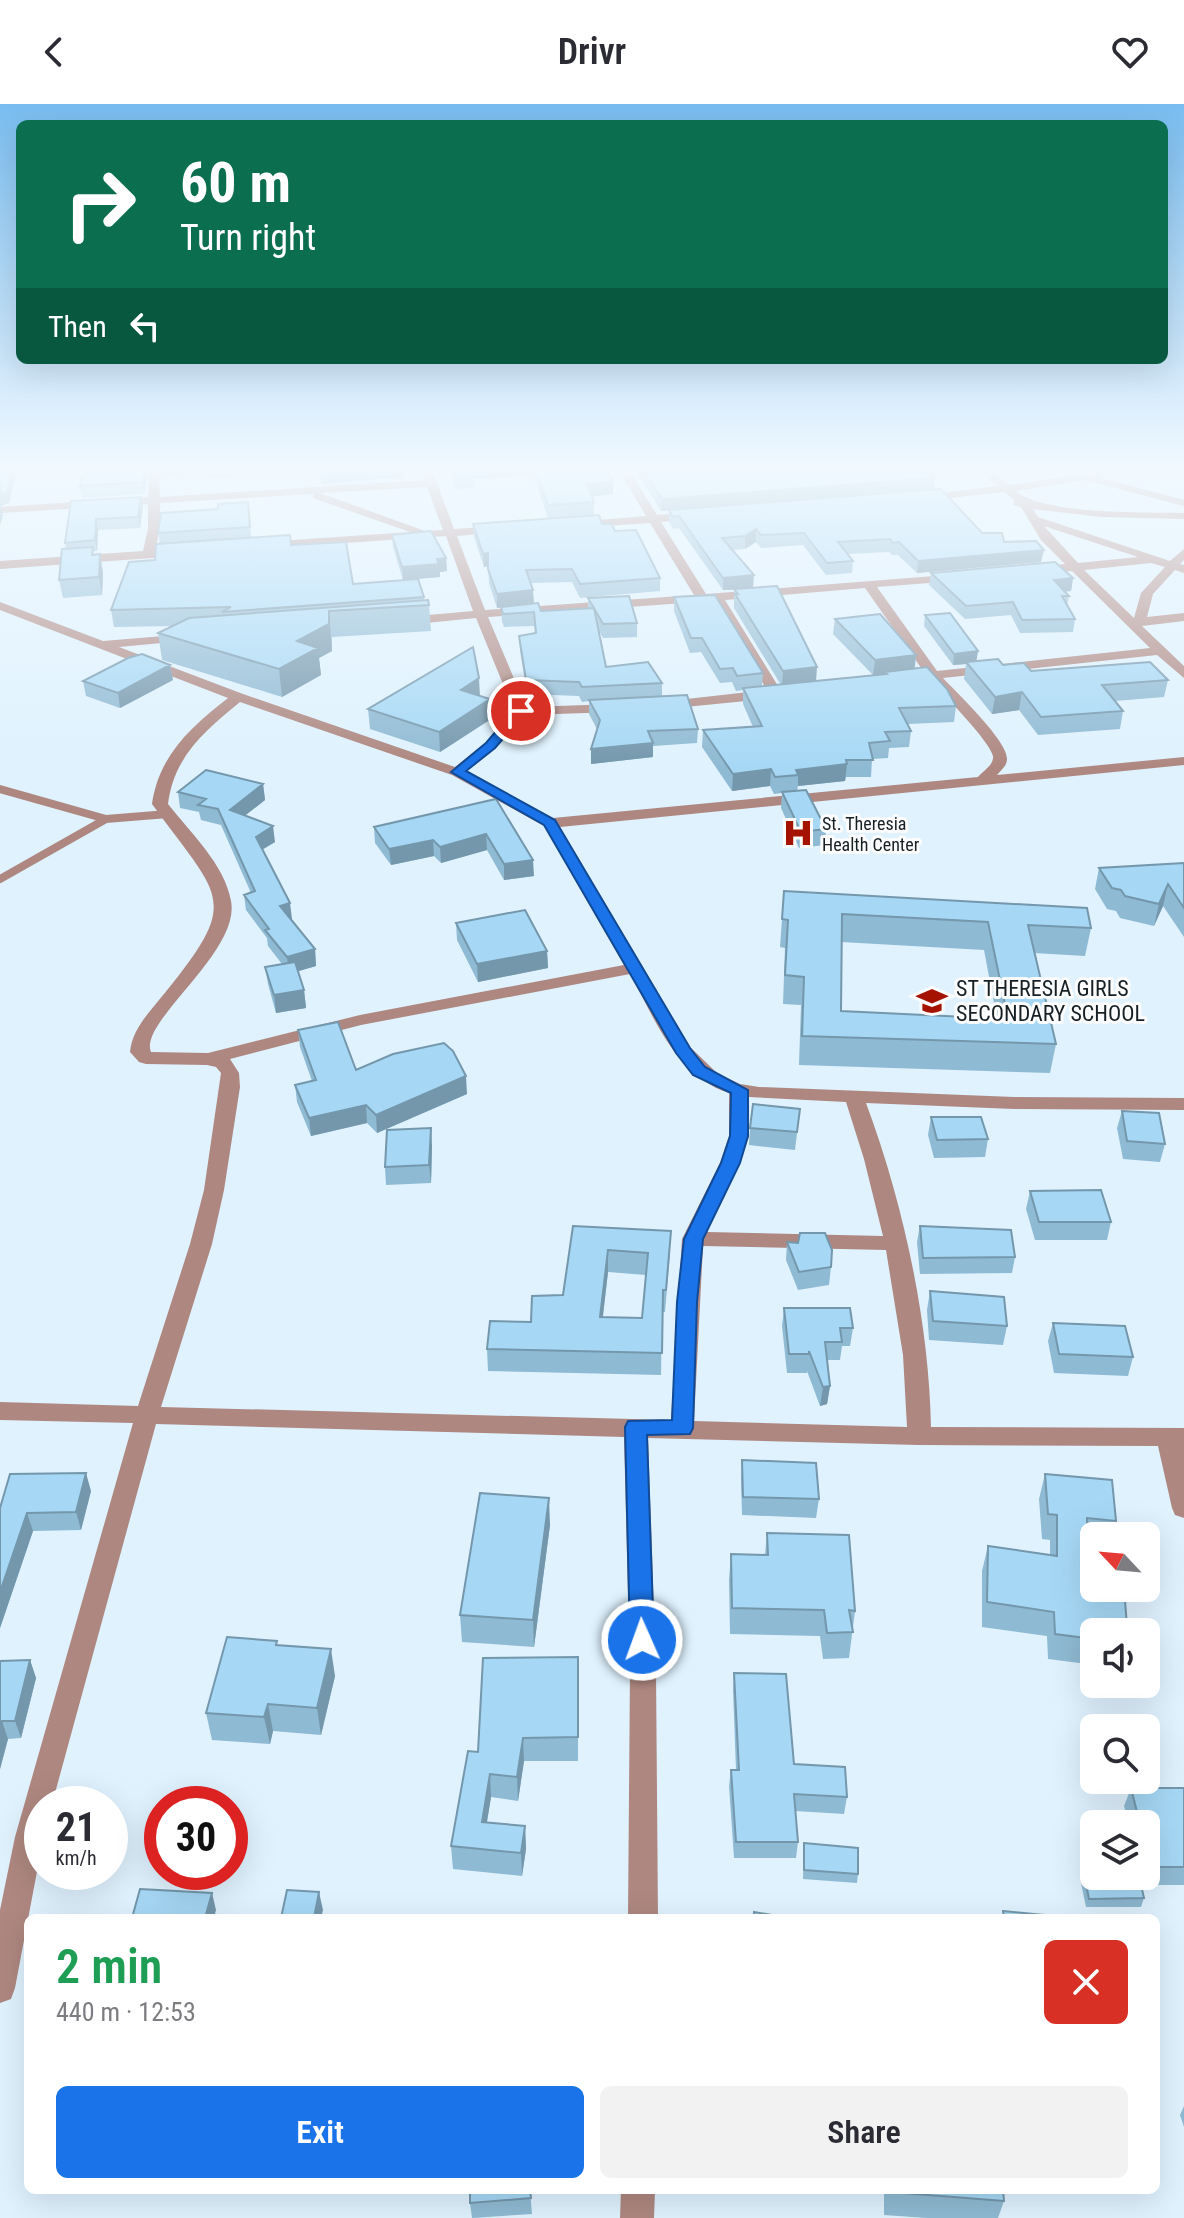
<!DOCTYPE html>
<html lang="en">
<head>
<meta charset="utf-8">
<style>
  body { margin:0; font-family:"Roboto Condensed",sans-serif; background:#f2f2f3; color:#2b2b33; height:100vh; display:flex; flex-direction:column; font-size:30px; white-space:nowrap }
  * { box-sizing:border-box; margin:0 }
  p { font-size:26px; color:#7c7c81 }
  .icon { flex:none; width:44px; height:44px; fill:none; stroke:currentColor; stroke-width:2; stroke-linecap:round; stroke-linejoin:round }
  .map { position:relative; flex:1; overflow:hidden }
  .sheet { position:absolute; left:24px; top:1810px; width:1136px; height:280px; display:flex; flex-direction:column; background:#fff; border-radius:12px; box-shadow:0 8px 32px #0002 }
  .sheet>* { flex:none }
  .guide { position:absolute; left:16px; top:16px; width:1152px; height:244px; border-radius:12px; box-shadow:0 8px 32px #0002; background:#0b6e4f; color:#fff; overflow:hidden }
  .needle { width:52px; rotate:296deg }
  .tools { position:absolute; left:1080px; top:1418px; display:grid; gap:16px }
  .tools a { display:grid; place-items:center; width:80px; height:80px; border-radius:12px; background:#fff; box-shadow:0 8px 32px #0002; font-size:40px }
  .speed { position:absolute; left:24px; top:1682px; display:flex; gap:16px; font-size:40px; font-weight:700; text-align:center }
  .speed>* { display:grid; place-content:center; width:104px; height:104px; border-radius:50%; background:#fff; box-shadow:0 8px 32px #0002; line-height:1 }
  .speed small { font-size:20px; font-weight:400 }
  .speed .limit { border:12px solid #d22; background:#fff; color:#111 }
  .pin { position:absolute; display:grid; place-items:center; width:68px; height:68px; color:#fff; margin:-34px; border:4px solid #fff; border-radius:50%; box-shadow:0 2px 8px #0007 }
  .me { position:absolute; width:88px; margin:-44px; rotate:358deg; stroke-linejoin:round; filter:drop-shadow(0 0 6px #0008) }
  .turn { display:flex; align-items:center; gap:28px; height:168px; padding:0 32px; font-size:36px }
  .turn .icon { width:104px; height:104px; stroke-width:2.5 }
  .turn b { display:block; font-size:56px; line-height:68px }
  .then { display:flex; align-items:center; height:76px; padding:0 32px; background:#0003; gap:16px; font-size:30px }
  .round { display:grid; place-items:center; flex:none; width:84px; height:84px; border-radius:12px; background:#f2f2f3 }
  .headline { display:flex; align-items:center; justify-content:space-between; height:136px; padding:0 32px }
  h1 { font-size:48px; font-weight:600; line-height:60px; color:#1e9e55 }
  .cta { display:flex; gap:16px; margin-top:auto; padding:16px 32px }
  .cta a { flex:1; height:92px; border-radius:12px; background:#1a73e8; color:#fff; font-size:32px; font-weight:600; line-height:92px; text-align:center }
  .cta a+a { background:#f2f2f3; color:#2b2b33 }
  header { display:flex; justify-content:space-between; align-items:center; height:104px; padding:0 32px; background:#fff; font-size:36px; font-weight:600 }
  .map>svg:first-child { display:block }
</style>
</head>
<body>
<header><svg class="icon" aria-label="back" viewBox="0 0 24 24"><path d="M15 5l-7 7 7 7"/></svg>Drivr<svg class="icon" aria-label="heart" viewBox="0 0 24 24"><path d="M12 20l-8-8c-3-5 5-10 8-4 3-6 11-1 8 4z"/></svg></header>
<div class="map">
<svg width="1184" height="2114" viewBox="0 0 1184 2114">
  <rect width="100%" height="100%" fill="#dff2fe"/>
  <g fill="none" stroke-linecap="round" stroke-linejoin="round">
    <!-- lane -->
    <path stroke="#ae8780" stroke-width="8" d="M0 685 106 715
      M0 775 106 715 168 710"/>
    <!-- street -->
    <path fill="#ae8780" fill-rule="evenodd" d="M149 368H159L160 393 425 376 423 368H433L454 425 499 422 505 425 499 428 457 432 485 506 694 491 650 419 575 424 569 421 575 418 646 412 620 368H630L657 411 694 409 700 412 694 415 661 418 706 490 960 470 962 473 956 477 877 483 937 567 1150 544 1072 467 1032 470V464L1065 460 1041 436 1021 403 1013 401 1014 396 1004 388 922 397 916 394 918 392 997 382 982 368H993L1009 381C1043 377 1076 368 1109 368L1098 373 1184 396V402L1085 376 1016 387C1045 411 1144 408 1184 409V415L1102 413 1033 405 1038 413 1170 457 1184 445V456L1180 460 1184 461V469L1175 466 1153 490 1147 513 1184 509V517L1142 522 1184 562V574L1157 551 943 574C957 589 1008 637 1007 655 1007 662 1001 666 997 671L1184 653V661L560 723 690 943 718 970 740 980 759 983 1014 993 1184 994V1006L1014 1005 866 999C903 1098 929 1217 931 1323L1184 1324V1414L1175 1411 1172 1404 1158 1342 919 1341 648 1334 656 1567 658 1814H628L630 1567 624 1333 156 1320 52 1700H42V1741L15 1884 11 1895 0 1899V1806L15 1733 133 1319 0 1316V1298L138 1302 190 1140 204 1086 221 969 216 963 207 961 146 960 139 958 130 948C132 927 146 912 159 896 243 794 222 797 152 700 159 651 191 623 228 594L0 506V498L103 537 188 530 190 533 183 537 119 543 243 590 455 663 486 638 514 607 476 514 406 521 400 517 406 513 473 507 446 432 259 445V439L263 438 410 428 313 394V390L160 399V425L155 446 184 445V451L180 452 0 465V457L143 447 148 425V400L0 409V403L148 393ZM427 383 443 426 425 427 320 389ZM1044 422 1138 453 1078 459ZM1151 459 1165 463 1141 489 1134 514 1084 466ZM865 484 924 568 902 571V577L930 576C942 589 990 637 993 652 994 661 983 667 978 673L553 714 467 667 496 644 525 611 617 608 624 604 617 600 526 603 488 513 713 497 767 586 660 598V604L665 605 776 594 783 590 725 496ZM240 598 452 671 544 722 624 861 360 911 208 949 151 948C138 918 241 848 231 797 225 761 190 728 168 700 174 652 205 627 240 598ZM630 870C655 915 676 972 729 989V1032L720 1059 682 1135 671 1316 161 1303 212 1140 224 1086 240 983 239 969 230 955 361 921ZM749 993 846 998 864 1055 883 1132 707 1128 740 1059 749 1032ZM703 1142 886 1146 903 1251 907 1323 694 1317Z
      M621 2086H655L654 2114H620Z"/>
  </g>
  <!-- wall -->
  <path fill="#8fbad3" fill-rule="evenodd" d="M84 368H148L144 390 82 394 79 382Z
    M161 368H232L233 373 208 375 207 370 162 372Z
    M317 368H402L403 373 322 380Z
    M450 368H608L613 378V390L592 392 594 398V411L548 414 533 371 474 375 475 384 454 385Z
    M637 368H930L934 385 661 407Z
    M71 397 143 403 140 424 98 426 97 447H94V451L100 450 103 469 102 491 63 494 59 476 66 445 65 439Z
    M248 398 251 433 291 441 353 480 424 493V496L429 501 431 527 332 533V547L319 554 321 571 282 593 162 556 158 529 173 522 114 523 111 506 155 456 160 440 158 429 218 405Z
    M669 406 982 429 1004 438 1041 458 917 469 898 451H892L889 448 848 450 853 457 852 469 826 471 803 441 761 444 756 438 745 445 732 446 753 484 816 577 885 571V570L873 571 833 530 835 515 916 551 915 564 956 602 954 618 908 620 911 627 909 643 889 644 888 654 872 655 871 673H846L845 677 798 682 797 687 826 725 825 741 799 744 781 704 782 689 774 690 770 682 732 687 702 643 703 626 753 623 743 600V586L736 587 732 578 720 579 701 548 690 549 674 507V493L763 569 762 582 781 581 734 504V486H723L679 424 673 425 669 418Z
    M473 420H602L615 427 660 474V487L580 494 572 478 531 479 534 499 541 507 588 504V494L637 519V533L603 534 598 525 606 563 662 579V592L698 625 697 639 653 642V653L591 660 597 625 589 610V597L582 598 579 592 527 590 520 546 519 532 535 529 534 522 504 523 502 517 501 503 497 504 489 479 488 462 484 463 474 433Z
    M392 431 446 454 447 467 440 468V473L403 476 393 443Z
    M931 469 1073 474 1071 487H1065L1069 492 1067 501 1075 515 1073 528 1020 529 1011 511 965 515 929 481Z
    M925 511 978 547 976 557 1031 567 1168 576 1164 593 1115 597 1123 607 1120 625 1038 631 1019 606 992 610 964 575 966 560 953 561 924 522Z
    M170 561 173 576 120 604 86 592 83 577Z
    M480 592 491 615 440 648 370 625 368 605Z
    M263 680 265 696 244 712 275 738 262 746 292 815 291 816 315 845 316 862 298 867 304 886 306 904 276 909 268 880 265 863 282 860 268 842 267 834 246 806 244 791 251 789 221 721 201 716 199 708 180 704 178 688Z
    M496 695 534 772 504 776 487 746 441 759 434 752 391 761 375 739 374 723Z
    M1184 759V833L1163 802 1154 822 1120 814 1116 807 1107 805 1095 785 1099 764Z
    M784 787 1091 824 1085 852 1034 849 1056 940 1050 969 799 961 801 901 783 900 785 844 780 843ZM841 838 984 846 997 915 841 907Z
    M456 819 547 847 548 864 478 878 457 836Z
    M298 926 356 966 467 990 377 1029 367 1019 311 1032 297 998 295 981 312 977 300 943Z
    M800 1005 795 1046 749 1041 750 1024Z
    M1122 1007 1165 1040 1160 1058 1123 1055 1117 1024Z
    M931 1013 988 1035 985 1053 934 1054 928 1031Z
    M432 1042 431 1079 386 1081 385 1063Z
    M1030 1087 1111 1118 1107 1136H1035L1026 1105Z
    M573 1122 670 1149 665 1208H662L661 1271 488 1267 487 1245 531 1218 563 1191ZM608 1168 646 1171 642 1214 603 1213Z
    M920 1122 1015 1153 1012 1169 920 1170 917 1138Z
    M787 1138 831 1163 829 1181 798 1186 786 1156Z
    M930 1187 1007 1222 1003 1241 929 1236 927 1206Z
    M784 1204 853 1224 850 1242H842L840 1256H827L830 1282 827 1300 820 1302 807 1267V1269H787L782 1222Z
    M1053 1219 1133 1253 1128 1272 1054 1269 1048 1237Z
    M742 1356 819 1395 816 1414 742 1411 741 1375Z
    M1045 1370 1116 1417 1112 1432H1094V1440H1087L1088 1460 1127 1522 1125 1528H1094V1544L1092 1543 1087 1560 1048 1555 1047 1532 982 1523V1467L988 1442 1050 1451V1436L1042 1435 1039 1395Z
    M91 1387 81 1426 33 1427 0 1524V1404Z
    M550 1421 534 1543 462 1538 460 1511Z
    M767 1429 855 1507 849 1554 823 1555 820 1532 730 1530 729 1476 731 1450 765 1451Z
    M277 1537V1541L335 1572 321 1631 273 1627 270 1640 212 1636 206 1609Z
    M578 1553V1657H524L518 1697 491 1693 487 1718 525 1722 526 1745 522 1772 453 1765 451 1742 478 1648Z
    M30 1556 36 1574 21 1634 8 1635 0 1665V1557Z
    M734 1569 794 1660 847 1693 844 1710 795 1707 798 1738 796 1754H734L729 1682 731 1666H736L733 1586Z
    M1131 1684H1184V1781H1144L1142 1772H1146V1720H1129L1124 1702Z
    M804 1739 858 1770 857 1779 803 1775Z
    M1083 1765 1144 1794 1141 1803H1086L1080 1774Z
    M1184 2002V2023L1180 2011Z
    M193 2086H220L219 2088Z
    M530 2086 532 2110 472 2114 470 2099Z
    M884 2086H1003L1004 2097 998 2114H927L884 2111Z"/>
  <!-- shaded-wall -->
  <path fill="#7497ac" d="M12 368H14L15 375 9 399 1 402 3 412 0 421V390Z
    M144 368H148L144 390 142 378Z
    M321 368H402L403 373 322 380Z
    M472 368H533V371L474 375V371Z
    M935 374 934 385 661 407 662 395Z
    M613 378V390L587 393V380Z
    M141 393 143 403 140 424 138 413Z
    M96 415 98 426 97 447 95 436Z
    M756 425V438L745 445V432Z
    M1044 446 1041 458 917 469 918 457Z
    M488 449 489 462 484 463 483 450Z
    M100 450 103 469 102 491 99 473Z
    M446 454 447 467 440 468V473L403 476 402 463Z
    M754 471 753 484 723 486V474Z
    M1073 474 1071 487 1052 489 1054 476Z
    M533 486 534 499 497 504V490Z
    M329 507 332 547 319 554 321 571 282 593 279 565 297 537Z
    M978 547 976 559 966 558V560L953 561 954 550Z
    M916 551 914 566 885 568V570L873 571 875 556Z
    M170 561 173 576 120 604 118 589Z
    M817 563 816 578 782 582 783 567Z
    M479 574 480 593 461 586Z
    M1022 588 1019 606 992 610 995 593Z
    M490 595 491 615 440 648 439 628Z
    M653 639V653L591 660V645Z
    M847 660 845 677 798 682V671L796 666Z
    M771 665 770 682 732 687 733 670Z
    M263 680 265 696 232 722 230 706Z
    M273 722 275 738 258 748 256 733Z
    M486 730 487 746 441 759 440 743Z
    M433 736 434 752 391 761 389 745Z
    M533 756 534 772 504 776V760Z
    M1168 780 1163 802 1154 822 1159 800Z
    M290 799 292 815 282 818 280 802Z
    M315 845 316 862 289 870 287 853Z
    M547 847 548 864 478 878 477 860Z
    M304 886 306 904 276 909 274 891Z
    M466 972 467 990 377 1029 376 1011Z
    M366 1001 367 1019 311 1032 309 1014Z
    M431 1024 432 1042 431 1079 429 1061Z
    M608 1146V1168L600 1235V1213Z
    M830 1282 827 1300 820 1302 823 1283Z
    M86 1369 91 1387 81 1426 76 1408Z
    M549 1394 550 1421 534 1543 533 1516Z
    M27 1409 33 1427 0 1524V1488Z
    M331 1545 335 1572 321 1631 317 1604Z
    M30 1556 36 1574 21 1634 15 1617Z
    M268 1600 273 1627 270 1640 264 1613Z
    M2 1617 8 1635 0 1665V1623Z
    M523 1634 524 1657 518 1697 517 1673Z
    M490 1670 491 1693 483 1741 482 1718Z
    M525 1722 526 1745 522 1772 521 1749Z
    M319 1788 323 1806 321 1814H314Z
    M212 1789 216 1806 214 1814H205Z"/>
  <!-- building -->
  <path fill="#a6d8f5" stroke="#7497ac" stroke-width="2" fill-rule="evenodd" d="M0 368H12L7 388 0 390Z
    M84 368H144L142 378 79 382Z
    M453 368H473L474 371 454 372Z
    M536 368H608L613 378 587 380 594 398 548 401Z
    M644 368H930L935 374 662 395Z
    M941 385 982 429H1002L1004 438 1036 437 1044 446 918 457 899 438 893 439 890 435 838 438 853 457 827 459 804 429 761 431 756 425 745 432 722 434 754 471 723 474 679 412 673 413 669 406Z
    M141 393 138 413 96 415 95 436 65 439 71 397Z
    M248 398 250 423 158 429 161 409 218 405V400Z
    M599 411 602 420H612L615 427 636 426 660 474 580 480 572 465 526 466 533 486 497 490 488 465V449L483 450 473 420Z
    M431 427 446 454 437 455 439 460 402 463 392 431Z
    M290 431 291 441 346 438 353 480 418 475 424 493 222 508 231 503 111 506 129 458 155 456 156 440Z
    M93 443 92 451 100 450 99 473 59 476 62 445Z
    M1055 458 1073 474 1054 476 1069 492H1062L1075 515 1022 516 1013 498 966 502 931 469Z
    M777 482 817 563 783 567 735 490H738L734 485Z
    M715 491 763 569 737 572 733 564 720 565 702 534H691L674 493Z
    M629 492 637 519 603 520 594 504 606 563 648 558 662 579 582 583 579 578 526 576 519 532 536 529 534 508 503 510 501 503 538 499 541 507 594 504 588 494Z
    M428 496 429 501 329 507V520L297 537 318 544 279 565 158 529 189 514Z
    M950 509 978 547 954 550 925 511Z
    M880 510 916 551 875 556 835 515Z
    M473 543 479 574 461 586 490 595 439 628 368 605Z
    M142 550 170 561 118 589 83 577 128 554Z
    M998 555 1003 561 1024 559 1031 567 1150 558 1168 576 1102 581 1123 607 1041 613 1022 588 995 593 966 558Z
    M927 563 947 585 956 602 899 604 911 627 885 628 890 637 869 639 873 656H846L847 660 796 666 798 671 775 673 771 665 733 670 703 626 762 622 743 584 887 570 885 568Z
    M687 591 698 625 648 627 653 639 591 645 600 616 589 596Z
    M206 666 263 680 230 706 273 722 256 733 290 799 280 802 315 845 287 853 265 826 269 825 244 791 255 787 218 705 198 701 206 695 178 688Z
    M806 686 826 725 801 728 782 688Z
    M496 695 533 756 504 760 486 730 440 743 433 736 389 745 374 723Z
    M1184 759V804L1168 780 1159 800 1125 792 1121 786 1112 784 1099 764Z
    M784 787 1087 804 1091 824 1028 821 1056 940 802 932 804 873 785 871 788 816 782 815ZM842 810 988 818 1008 915 841 907Z
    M525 806 547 847 477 860 456 819Z
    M295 858 304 886 274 891 265 863Z
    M338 918 356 966 393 950 444 939 453 947 466 972 376 1011 366 1001 309 1014 295 981 316 976 298 926Z
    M753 1000 800 1005 797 1028 750 1024Z
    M1122 1007 1159 1009 1165 1040 1127 1037Z
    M931 1013H981L988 1035 937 1036Z
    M431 1024 429 1061 385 1063 387 1026Z
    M1101 1086 1111 1118H1039L1030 1087Z
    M573 1122 671 1127 666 1186H663L662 1249 487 1245 490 1217 531 1218 532 1192 563 1191ZM608 1146 648 1149 642 1214 600 1213Z
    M920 1122 1011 1126 1015 1153 923 1154Z
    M800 1129H825L832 1146 831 1163 799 1168 787 1138 798 1139Z
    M930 1187 1004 1193 1007 1222 933 1217Z
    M784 1204H850L853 1224H840L842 1238H825L830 1282 823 1283 809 1247V1250H789Z
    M1053 1219 1125 1222 1133 1253 1059 1250Z
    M742 1356 816 1359 819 1395 743 1393Z
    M86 1369 76 1408 27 1409 0 1488V1404L10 1370Z
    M1045 1370 1112 1376 1116 1417 1087 1414 1088 1460 1094 1461V1484H1124L1127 1522 1094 1518V1535L1055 1530 1054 1508 987 1498 988 1442 1057 1452V1411L1048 1410Z
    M480 1389 549 1394 533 1516 460 1511Z
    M767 1429 849 1431 855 1507 849 1506 853 1528 827 1529 824 1506 732 1504 731 1450 768 1451Z
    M227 1533 277 1537 276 1541 331 1545 317 1604 268 1600 264 1613 206 1609Z
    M578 1553V1633L523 1634 517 1673 490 1670 482 1718 525 1722 521 1749 451 1742 468 1647 478 1648 483 1554Z
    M30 1556 15 1617H2L0 1623V1557Z
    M734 1569 786 1570 794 1660 845 1663 847 1693 794 1690 798 1738H736L731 1666H739Z
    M1131 1684H1184V1763H1151L1146 1745V1720H1140Z
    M804 1739 858 1744V1770L804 1766Z
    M1083 1765H1094V1772H1139L1144 1794 1089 1795Z
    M140 1785 212 1789 205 1814H132Z
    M287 1786 319 1788 314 1814H281Z
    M1003 1807 1064 1813V1814H1004Z
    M754 1808 789 1814H754Z
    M470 2086H530L531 2094 470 2099Z
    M890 2086H1003L1004 2097 890 2088Z"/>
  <!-- sky -->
  <linearGradient id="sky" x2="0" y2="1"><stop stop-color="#79bdf0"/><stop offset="0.55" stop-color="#f1f9ff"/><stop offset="1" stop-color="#f1f9ff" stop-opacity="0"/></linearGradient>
  <rect width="1184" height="664" fill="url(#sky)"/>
  <!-- route -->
  <path fill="#1a73e8" stroke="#114b97" stroke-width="2" d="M516 604 527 607 495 644 466 667 555 716 690 944 705 963 748 986V1032L740 1059 703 1135 697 1198 693 1324 690 1330 647 1331 654 1536 650 1544 642 1547 633 1544 630 1536 625 1323 628 1317 672 1316 677 1198 684 1135 721 1059 730 1032 731 989 693 971 676 949 544 721 451 668 486 639Z"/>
  <!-- icons -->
  <defs>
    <g id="hospital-bare" transform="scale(2.4)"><path d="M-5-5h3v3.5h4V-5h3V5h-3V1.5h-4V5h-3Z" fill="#a51300" stroke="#fcfcfc" stroke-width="2.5" paint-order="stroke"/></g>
    <g id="school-bare" transform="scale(2.4)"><path d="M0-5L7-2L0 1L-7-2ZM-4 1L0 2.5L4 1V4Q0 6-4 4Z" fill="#a51300" stroke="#fcfcfc" stroke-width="2.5" paint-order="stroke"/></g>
  </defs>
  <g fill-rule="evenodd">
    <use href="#hospital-bare" x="798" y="729"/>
    <use href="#school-bare" x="932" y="897"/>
  </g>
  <g text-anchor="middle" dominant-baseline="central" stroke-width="6" stroke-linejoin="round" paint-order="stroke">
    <!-- far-poi labels -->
    <g font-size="18" fill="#161f24" stroke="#fcfcfc" text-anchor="start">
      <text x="822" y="719">St. Theresia<tspan x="822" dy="21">Health Center</tspan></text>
    </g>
    <!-- poi labels -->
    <g font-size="22" fill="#161f24" stroke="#fcfcfc" text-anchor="start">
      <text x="956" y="884">ST THERESIA GIRLS<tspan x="956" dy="25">SECONDARY SCHOOL</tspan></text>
    </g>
  </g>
</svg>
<div class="tools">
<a><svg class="needle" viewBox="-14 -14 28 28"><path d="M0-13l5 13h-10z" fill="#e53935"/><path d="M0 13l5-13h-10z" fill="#7c7c81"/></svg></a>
<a><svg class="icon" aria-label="sound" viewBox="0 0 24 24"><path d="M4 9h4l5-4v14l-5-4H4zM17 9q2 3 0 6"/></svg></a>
<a><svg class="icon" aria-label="search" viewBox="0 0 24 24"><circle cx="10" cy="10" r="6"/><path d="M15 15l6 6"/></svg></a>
<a><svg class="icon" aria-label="layers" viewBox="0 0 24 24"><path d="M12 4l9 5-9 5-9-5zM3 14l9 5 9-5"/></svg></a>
</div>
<div class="speed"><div>21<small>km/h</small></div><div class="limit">30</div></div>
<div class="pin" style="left:521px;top:607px;background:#d93025"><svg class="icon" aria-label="arrive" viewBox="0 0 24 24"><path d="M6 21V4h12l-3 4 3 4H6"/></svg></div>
<svg class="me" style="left:642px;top:1536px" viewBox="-20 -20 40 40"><circle r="17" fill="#1a73e8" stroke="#fff" stroke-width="3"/><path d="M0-11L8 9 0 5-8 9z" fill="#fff"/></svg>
<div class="guide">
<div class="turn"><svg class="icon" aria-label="right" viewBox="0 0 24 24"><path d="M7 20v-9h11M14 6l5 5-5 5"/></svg><div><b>60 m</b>Turn right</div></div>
<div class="then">Then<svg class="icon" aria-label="left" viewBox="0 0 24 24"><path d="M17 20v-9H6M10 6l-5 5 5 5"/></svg></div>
</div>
<section class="sheet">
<div class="headline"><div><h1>2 min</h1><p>440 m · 12:53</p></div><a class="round" style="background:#d93025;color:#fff"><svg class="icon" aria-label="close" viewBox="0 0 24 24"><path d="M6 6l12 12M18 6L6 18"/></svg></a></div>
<div class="cta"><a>Exit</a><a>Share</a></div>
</section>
</div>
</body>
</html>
